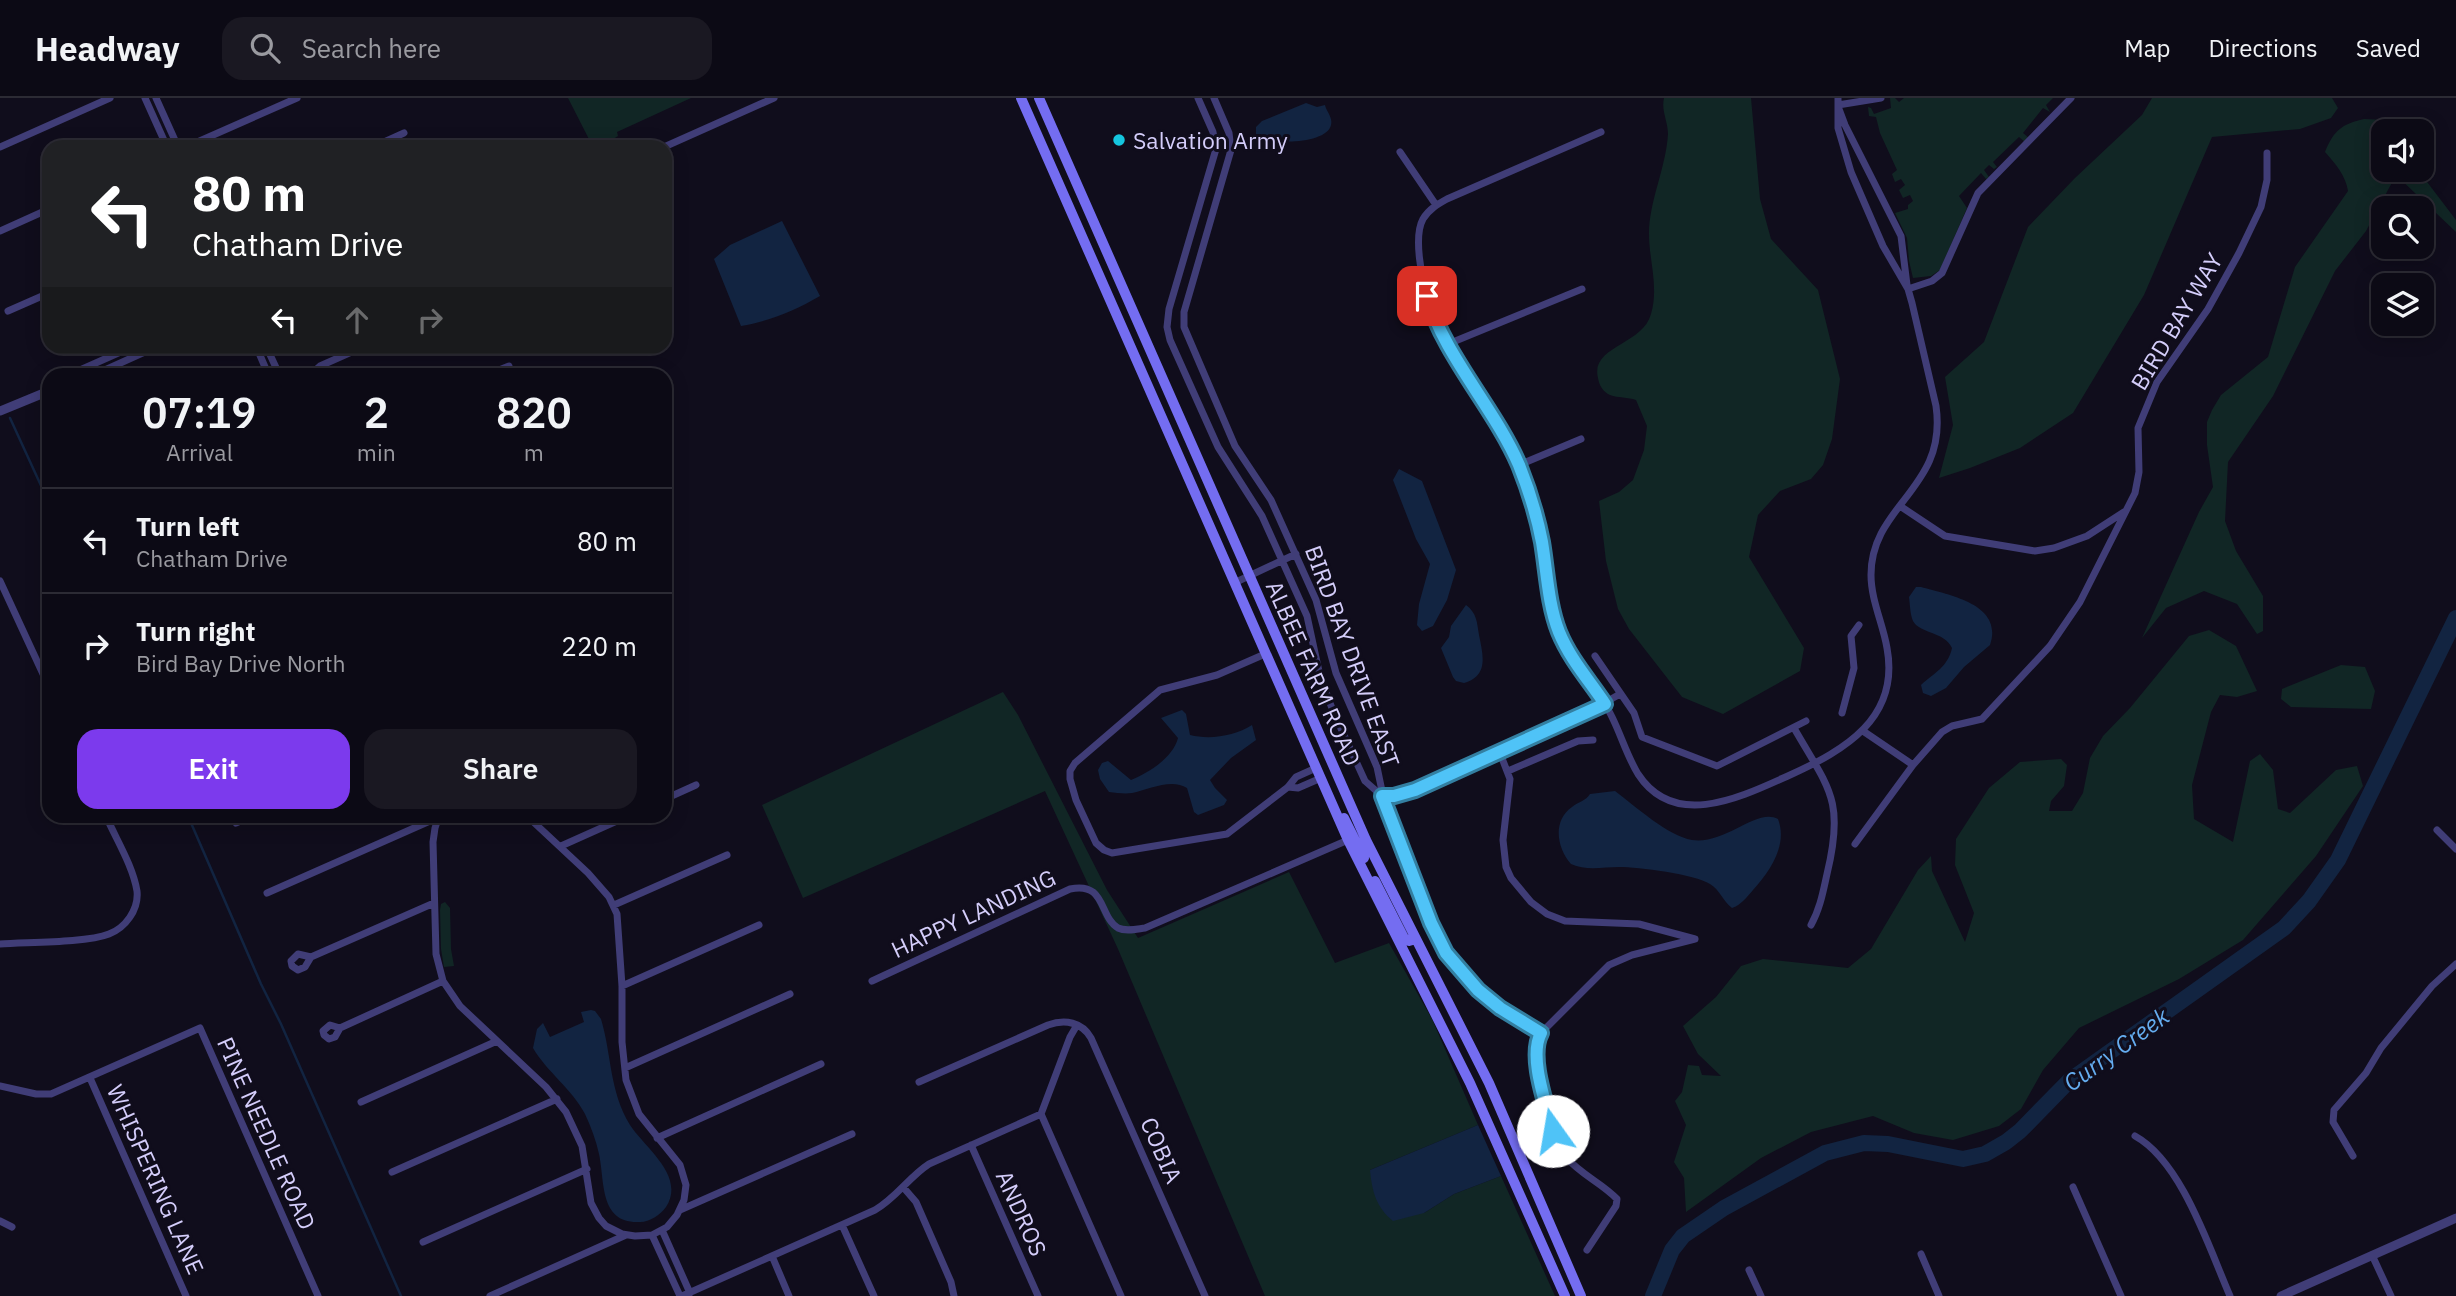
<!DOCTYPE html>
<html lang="en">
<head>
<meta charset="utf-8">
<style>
  body { margin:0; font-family:"IBM Plex Sans",sans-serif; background:#1a1822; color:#f1f3f6; height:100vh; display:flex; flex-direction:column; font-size:26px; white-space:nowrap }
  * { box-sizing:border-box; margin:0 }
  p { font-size:23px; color:#9a9aa0 }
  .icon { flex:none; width:38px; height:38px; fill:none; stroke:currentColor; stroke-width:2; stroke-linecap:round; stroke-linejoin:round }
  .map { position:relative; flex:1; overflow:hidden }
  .sheet { position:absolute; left:42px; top:270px; width:630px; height:455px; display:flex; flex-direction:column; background:#0c0a15; border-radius:21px; box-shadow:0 4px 18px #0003,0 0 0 2px #2c2b34 }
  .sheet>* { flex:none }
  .guide { position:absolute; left:42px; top:42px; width:630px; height:214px; border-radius:21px; box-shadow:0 4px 18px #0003,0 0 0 2px #2c2b34; background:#202124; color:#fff; overflow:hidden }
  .buttons { position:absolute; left:2371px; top:21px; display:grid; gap:14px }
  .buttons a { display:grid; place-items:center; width:63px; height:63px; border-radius:14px; background:#0c0a15; box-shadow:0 4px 18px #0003,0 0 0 2px #2c2b34; font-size:35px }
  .pin { position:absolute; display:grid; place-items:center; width:60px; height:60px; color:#fff; margin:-30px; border-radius:14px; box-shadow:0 4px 10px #0006 }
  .me { position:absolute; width:77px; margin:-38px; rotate:347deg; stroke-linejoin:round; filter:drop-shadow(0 0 5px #0008) }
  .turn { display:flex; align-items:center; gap:24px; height:147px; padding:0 35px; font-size:32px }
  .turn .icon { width:91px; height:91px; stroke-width:2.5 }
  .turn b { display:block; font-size:49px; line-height:60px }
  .lanes { display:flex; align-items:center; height:66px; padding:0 35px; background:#0003; justify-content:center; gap:35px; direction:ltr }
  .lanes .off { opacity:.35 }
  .eta { display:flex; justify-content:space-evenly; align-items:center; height:119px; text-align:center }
  .eta b { font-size:42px; font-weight:600; line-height:49px }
  .action { display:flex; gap:14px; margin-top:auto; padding:14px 35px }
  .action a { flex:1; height:80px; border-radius:21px; background:#7c3aed; color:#fff; font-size:28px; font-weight:600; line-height:80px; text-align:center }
  .action a+a { background:#1a1822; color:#f1f3f6 }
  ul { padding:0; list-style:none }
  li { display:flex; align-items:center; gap:21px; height:105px; padding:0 35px; border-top:2px solid #2c2b34 }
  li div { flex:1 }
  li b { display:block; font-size:26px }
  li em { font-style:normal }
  header { display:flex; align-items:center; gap:42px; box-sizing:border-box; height:98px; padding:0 35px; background:#0c0a15; border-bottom:2px solid #2c2b34 }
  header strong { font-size:33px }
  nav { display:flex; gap:38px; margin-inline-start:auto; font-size:24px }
  .search { width:490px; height:63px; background:#1a1822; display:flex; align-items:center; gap:18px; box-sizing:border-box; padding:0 24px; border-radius:21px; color:#9a9aa0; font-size:26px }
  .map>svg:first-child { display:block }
</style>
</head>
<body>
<header>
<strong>Headway</strong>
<div class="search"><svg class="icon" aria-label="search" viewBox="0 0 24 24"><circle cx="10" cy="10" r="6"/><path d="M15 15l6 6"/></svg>Search here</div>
<nav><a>Map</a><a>Directions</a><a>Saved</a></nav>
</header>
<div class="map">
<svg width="2456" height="1198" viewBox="0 0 2456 1198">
  <rect width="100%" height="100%" fill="#100d1c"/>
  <!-- green -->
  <path fill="#112625" d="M568 0H691L617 34 618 38 600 49H593Z
    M1664 0H1751L1760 101 1771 141 1818 192 1840 281 1832 341 1823 367 1811 381 1780 393 1758 417 1749 459 1804 550 1800 573 1723 616 1682 599 1629 531 1618 511 1606 463 1599 403 1619 394 1633 382 1644 352 1647 328 1636 302C1628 299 1618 300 1610 297 1603 294 1599 287 1598 280 1590 248 1643 247 1651 216 1659 189 1649 162 1649 136 1649 103 1666 70 1668 36 1668 23 1661 13 1664 0Z
    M1890 0H1895L1899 4 1904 0H2053L2046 7 2050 14 2043 10 2023 35 2029 40 2025 44 2019 39 1993 64 1997 69 1994 71 1989 67 1984 72 1989 79 1986 81 1981 75 1959 98 1967 110 1940 172 1931 178 1913 180 1909 163 1907 140 1895 115 1908 111V107L1913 103 1910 97 1903 100 1899 92 1905 87 1901 81 1895 84 1892 76 1897 72 1880 35 1876 19 1869 18 1868 9 1871 10 1874 16 1891 10Z
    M2152 0H2332L2338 10 2331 20 2300 31 2212 39 2144 197 2073 315 2020 350 1970 370 1939 380 1953 327 1945 279 1984 244 2028 129 2075 80 2142 17Z
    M2364 21 2383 22 2391 33H2384V72H2418L2456 122V134L2396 77 2366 133 2335 173 2273 298 2228 364 2225 423 2236 453 2263 498V533L2257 536 2237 506 2204 493 2166 510 2142 540 2199 414 2213 389 2207 347V324L2212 312 2221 297 2268 259 2295 169 2348 93C2346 78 2335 65 2325 54 2334 32 2342 26 2364 21Z
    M2209 532 2236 548 2257 593 2237 599 2220 597 2211 614 2192 687 2194 721 2233 744 2250 663 2260 656 2273 672 2278 711 2290 715 2336 672 2357 668 2363 688 2316 758 2243 842 2179 881 2079 930 2043 972 2021 1011 1999 1028 1953 1042 1914 1035 1873 1018 1811 1034 1761 1060 1686 1114 1684 1080 1674 1064 1686 1027 1675 1003 1682 994 1688 967 1699 968 1702 977 1721 978 1698 956 1683 928 1716 899 1741 868 1763 861 1848 870 1871 851 1918 772 1931 758 1932 773 1965 844 1974 815 1955 767 1956 741 1989 690 2020 664 2061 661 2067 667 2064 688 2051 703 2049 713H2072L2083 695 2090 660 2103 638 2130 610 2189 538Z
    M2341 567 2365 569 2375 593 2371 611 2291 609 2281 601 2282 591Z
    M1003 594 1018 617 1107 792 1138 840 1289 774 1335 865 1389 845 1432 921 1478 1027 1370 1072 1424 1115 1454 1096 1501 1078 1555 1198H1265L1118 851 1045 693 803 800 762 707Z
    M445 804 450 810 451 851 454 868 444 869 441 851 440 812 441 806Z"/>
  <!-- water -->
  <path fill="#122441" d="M1306 5 1317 9 1325 7C1326 13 1333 19 1331 27 1327 46 1270 48 1256 36V29L1262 23Z
    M782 123 820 198C794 213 770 223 741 228L714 161 730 147Z
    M1399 371 1422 383 1456 472 1447 502 1433 528 1422 533 1417 527 1419 506 1430 466 1416 441 1393 382Z
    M1916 489H1921C1949 497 2004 506 1990 547L1964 569 1946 590 1931 598 1923 595 1921 587C1934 575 1948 569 1952 550 1944 533 1920 536 1913 523 1910 516 1910 506 1909 499Z
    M1466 507C1477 515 1477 525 1479 537 1483 557 1489 578 1464 585L1456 583 1453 579 1441 550 1449 539 1451 528Z
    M1182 612 1186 616 1190 637C1210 642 1235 638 1252 627L1256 642 1231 660 1210 682 1215 690 1227 702 1224 707 1198 717 1194 714 1187 690C1172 680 1149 691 1132 695 1125 696 1117 695 1109 694L1100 681 1098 672 1102 665 1108 663 1131 682C1148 675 1173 660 1178 640L1161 620Z
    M1615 693C1635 708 1668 738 1692 742 1725 747 1757 709 1778 721 1788 747 1770 773 1753 792 1747 799 1741 807 1732 810 1723 803 1720 792 1710 786 1695 776 1638 769 1619 769 1603 769 1586 773 1571 766 1557 750 1552 723 1572 709 1578 704 1586 703 1590 696Z
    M591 912 595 913 601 921C612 958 609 992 630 1027 645 1050 686 1078 666 1109 660 1117 650 1124 640 1124 599 1126 605 1084 599 1056 596 1042 591 1029 585 1016 572 991 547 974 533 950L537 931 543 925 550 939 584 924 581 914Z
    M1478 1027 1501 1078 1454 1096 1424 1115 1393 1123C1376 1109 1372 1093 1370 1072Z"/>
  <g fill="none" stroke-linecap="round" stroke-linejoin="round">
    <!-- stream -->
    <path stroke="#122441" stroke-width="2.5" d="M10 320 49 405
      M188 718 261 886 281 926 401 1198"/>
    <!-- river -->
    <path stroke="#122441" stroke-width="16" d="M1653 1198 1672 1152 1683 1138 1724 1110 1825 1055 1864 1045 1888 1046 1963 1061 1985 1056 2006 1044 2020 1033 2069 983 2284 830 2309 803 2338 762 2456 520"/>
    <!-- minor -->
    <path stroke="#403d77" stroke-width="7" d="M145 0 167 49
      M156 0 178 49
      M1198 0 1213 34 1216 51 1169 211 1167 229 1170 242 1218 349 1262 418 1307 518 1320 578 1333 613 1365 683 1382 698
      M1214 0 1229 35 1231 52 1184 214V229L1235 348 1271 402 1316 502 1336 575 1377 669 1386 712 1403 749 1438 842 1457 870 1478 892 1500 910 1541 935
      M1838 7 1881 0
      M1839 11 1845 27 1901 138 1907 187
      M1601 34 1447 101C1438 106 1429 111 1423 121 1413 139 1422 181 1428 201 1435 226 1451 250 1465 272 1487 308 1509 343 1525 382 1544 429 1541 481 1557 528 1569 563 1596 586 1612 619 1621 637 1627 658 1638 676 1675 733 1743 698 1790 677 1845 652 1900 620 1887 550 1883 526 1871 502 1871 477 1871 406 1948 391 1936 308L1912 205 1908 191 1883 148 1851 74 1838 30V0
      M0 49 110 0
      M186 49 297 0
      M373 49 404 35
      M664 49 774 0
      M1400 54 1436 107
      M0 133 49 111
      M1908 191 1932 183 1942 175 1978 95 2071 0
      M8 213 49 195
      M1448 246 1582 191
      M256 248 268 276
      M266 248 279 276
      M71 276 134 248
      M96 276 158 248
      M277 276 292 274 312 276
      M311 276 320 268 365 248
      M489 276 509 268
      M1519 367 1581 341
      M1900 408 1945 438 2035 453 2054 450 2087 438 2124 414
      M0 483 49 589
      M1234 485 1296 456
      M1265 556 1217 577 1160 592 1075 665 1070 673V681L1076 702 1096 745 1104 752 1112 755 1227 736 1288 689 1296 679 1316 670
      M1595 558 1634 615 1642 639 1717 668 1806 623
      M1842 615 1854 570 1851 538 1859 527
      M1794 630C1829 691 1845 702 1827 776 1823 794 1820 811 1811 827
      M1863 633 1913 667
      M1500 655 1510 681 1503 742 1506 769 1511 780 1531 804 1547 816 1565 823 1639 826 1695 841
      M1508 673 1578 643 1593 642
      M1288 689 1298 690 1321 680
      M1382 698H1394L1415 693 1585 616 1620 596
      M665 701 696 687
      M439 718 435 730 433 744 436 856 443 883 460 908 546 989 566 1014 582 1048 591 1105 599 1120 606 1128 622 1136 635 1138 652 1137 667 1129 677 1117 684 1102 686 1087 680 1067 639 1016 626 982 622 944V888L617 816 609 799 588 775 527 718
      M236 725 252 718
      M2437 732 2456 751
      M1855 746 1913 667 1942 634 1952 628 1982 621 2050 548 2080 504 2135 395 2139 374 2138 330 2157 284 2208 211 2239 155 2261 109 2267 82V55
      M561 748 628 718
      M267 795 439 719
      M614 807 727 757
      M0 846C27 844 86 845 109 836 125 830 139 812 137 793 133 768 116 741 106 718
      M298 856 311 859 305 869 298 872 292 868 291 863Z
      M311 859 434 805
      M872 883 1070 791C1106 783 1099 819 1118 830 1126 834 1137 831 1145 830L1348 742
      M622 888 759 827
      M330 927 340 930 335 939 329 941 324 937 323 933Z
      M340 930 443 883
      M625 970 790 896
      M90 980 186 1198
      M919 984 1048 927C1065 921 1082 924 1091 940L1205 1198
      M0 988 36 996H51L200 930 318 1198
      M361 1004 497 943
      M1041 1016 1121 1198
      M2135 1038C2182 1064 2209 1150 2230 1198
      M657 1040 821 966
      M971 1047 1038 1198
      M2353 1058 2333 1024 2334 1012 2366 975 2381 950 2432 888 2456 866
      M392 1074 557 1001
      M903 1089 916 1104 951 1184 954 1198
      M2073 1089 2121 1198
      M680 1112 852 1036
      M0 1123 12 1129
      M842 1127 874 1198
      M662 1132 690 1195
      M652 1137 680 1198
      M423 1144 587 1071
      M1587 1152 1616 1108 1617 1101C1602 1085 1580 1076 1567 1060 1551 1041 1530 957 1541 935L1609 867 1632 857 1695 841
      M1921 1156 1939 1198
      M2372 1157 2391 1198
      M772 1158 789 1198
      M1749 1172 1761 1198
      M490 1198 626 1137
      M682 1198 875 1112C896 1100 909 1079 929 1066L1041 1016 1070 939 1077 927"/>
    <!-- tertiary -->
    <path stroke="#403d77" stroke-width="9" d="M0 313 44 295
      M2281 1198 2456 1120"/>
    <!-- secondary -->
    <path stroke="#746df1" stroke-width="10" d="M1021 0 1348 742 1470 985 1565 1198
      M1039 0 1366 742 1489 985 1581 1198
      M1344 720 1364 760
      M1375 783 1404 840 1409 843 1416 841"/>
  </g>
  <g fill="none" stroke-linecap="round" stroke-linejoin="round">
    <!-- route casing -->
    <g stroke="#337fa1" stroke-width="18">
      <path id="route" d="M1427 198C1443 256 1495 311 1519 367 1529 392 1537 418 1542 444 1547 474 1548 506 1559 534 1570 561 1589 582 1605 606L1415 692 1394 698H1382L1431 825 1446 855 1478 892 1500 910 1541 935C1528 959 1547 1008 1553 1033"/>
    </g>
    <!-- route -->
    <use href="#route" stroke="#4fc3f7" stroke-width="12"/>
  </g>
  <!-- markers -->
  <circle fill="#15c6df" stroke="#100d1c" stroke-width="2.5" cx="1119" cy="42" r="7"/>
  <g text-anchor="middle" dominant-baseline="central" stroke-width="6" stroke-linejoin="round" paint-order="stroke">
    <!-- poi labels -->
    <g font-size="23" fill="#d4cdfa" stroke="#100d1c" text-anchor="start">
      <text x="1133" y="42">Salvation Army</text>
    </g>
    <!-- street labels -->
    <g font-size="23" fill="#d4cdfa" stroke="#100d1c">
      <text transform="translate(2176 223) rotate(-59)">BIRD BAY WAY</text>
      <text transform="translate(1353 558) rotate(70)">BIRD BAY DRIVE EAST</text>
      <text transform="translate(1314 575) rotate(66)">ALBEE FARM ROAD</text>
      <text transform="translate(973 815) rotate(-25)">HAPPY LANDING</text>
      <text transform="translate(267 1035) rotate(66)">PINE NEEDLE ROAD</text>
      <text transform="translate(1162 1052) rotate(66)">COBIA</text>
      <text transform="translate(156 1081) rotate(66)">WHISPERING LANE</text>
      <text transform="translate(1022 1115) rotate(66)">ANDROS</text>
    </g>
    <!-- water labels -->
    <g font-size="24" font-style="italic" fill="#65adf0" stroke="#100d1c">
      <text transform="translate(2116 951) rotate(-36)">Curry Creek</text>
    </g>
  </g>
</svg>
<div class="buttons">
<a><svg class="icon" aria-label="sound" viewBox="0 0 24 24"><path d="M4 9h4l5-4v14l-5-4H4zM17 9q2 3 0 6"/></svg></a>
<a><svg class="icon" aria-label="search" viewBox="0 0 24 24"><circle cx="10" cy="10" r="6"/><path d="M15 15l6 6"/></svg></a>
<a><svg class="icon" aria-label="layers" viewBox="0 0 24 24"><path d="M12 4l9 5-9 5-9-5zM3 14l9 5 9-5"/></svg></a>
</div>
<div class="pin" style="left:1427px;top:198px;background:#d93025"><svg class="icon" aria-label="arrive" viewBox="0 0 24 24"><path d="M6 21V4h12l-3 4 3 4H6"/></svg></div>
<svg class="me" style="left:1553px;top:1033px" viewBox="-20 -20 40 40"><circle r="19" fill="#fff"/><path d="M0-13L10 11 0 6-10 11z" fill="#4fc3f7"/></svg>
<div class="guide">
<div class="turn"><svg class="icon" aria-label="left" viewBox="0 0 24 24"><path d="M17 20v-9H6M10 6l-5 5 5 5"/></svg><div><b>80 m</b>Chatham Drive</div></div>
<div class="lanes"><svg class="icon" aria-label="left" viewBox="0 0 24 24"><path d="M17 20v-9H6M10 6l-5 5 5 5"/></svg><svg class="icon off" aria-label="ahead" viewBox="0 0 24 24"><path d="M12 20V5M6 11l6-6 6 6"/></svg><svg class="icon off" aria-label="right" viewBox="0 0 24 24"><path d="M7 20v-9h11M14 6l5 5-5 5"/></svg></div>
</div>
<section class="sheet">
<div class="eta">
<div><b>07:19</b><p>Arrival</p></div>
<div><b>2</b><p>min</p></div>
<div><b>820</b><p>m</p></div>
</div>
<ul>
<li><svg class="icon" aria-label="left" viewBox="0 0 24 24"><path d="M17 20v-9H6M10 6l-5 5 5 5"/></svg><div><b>Turn left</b><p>Chatham Drive</p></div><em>80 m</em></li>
<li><svg class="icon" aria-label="right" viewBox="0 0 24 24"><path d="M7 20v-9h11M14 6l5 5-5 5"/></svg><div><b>Turn right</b><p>Bird Bay Drive North</p></div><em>220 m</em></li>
</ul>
<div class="action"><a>Exit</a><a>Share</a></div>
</section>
</div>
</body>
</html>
